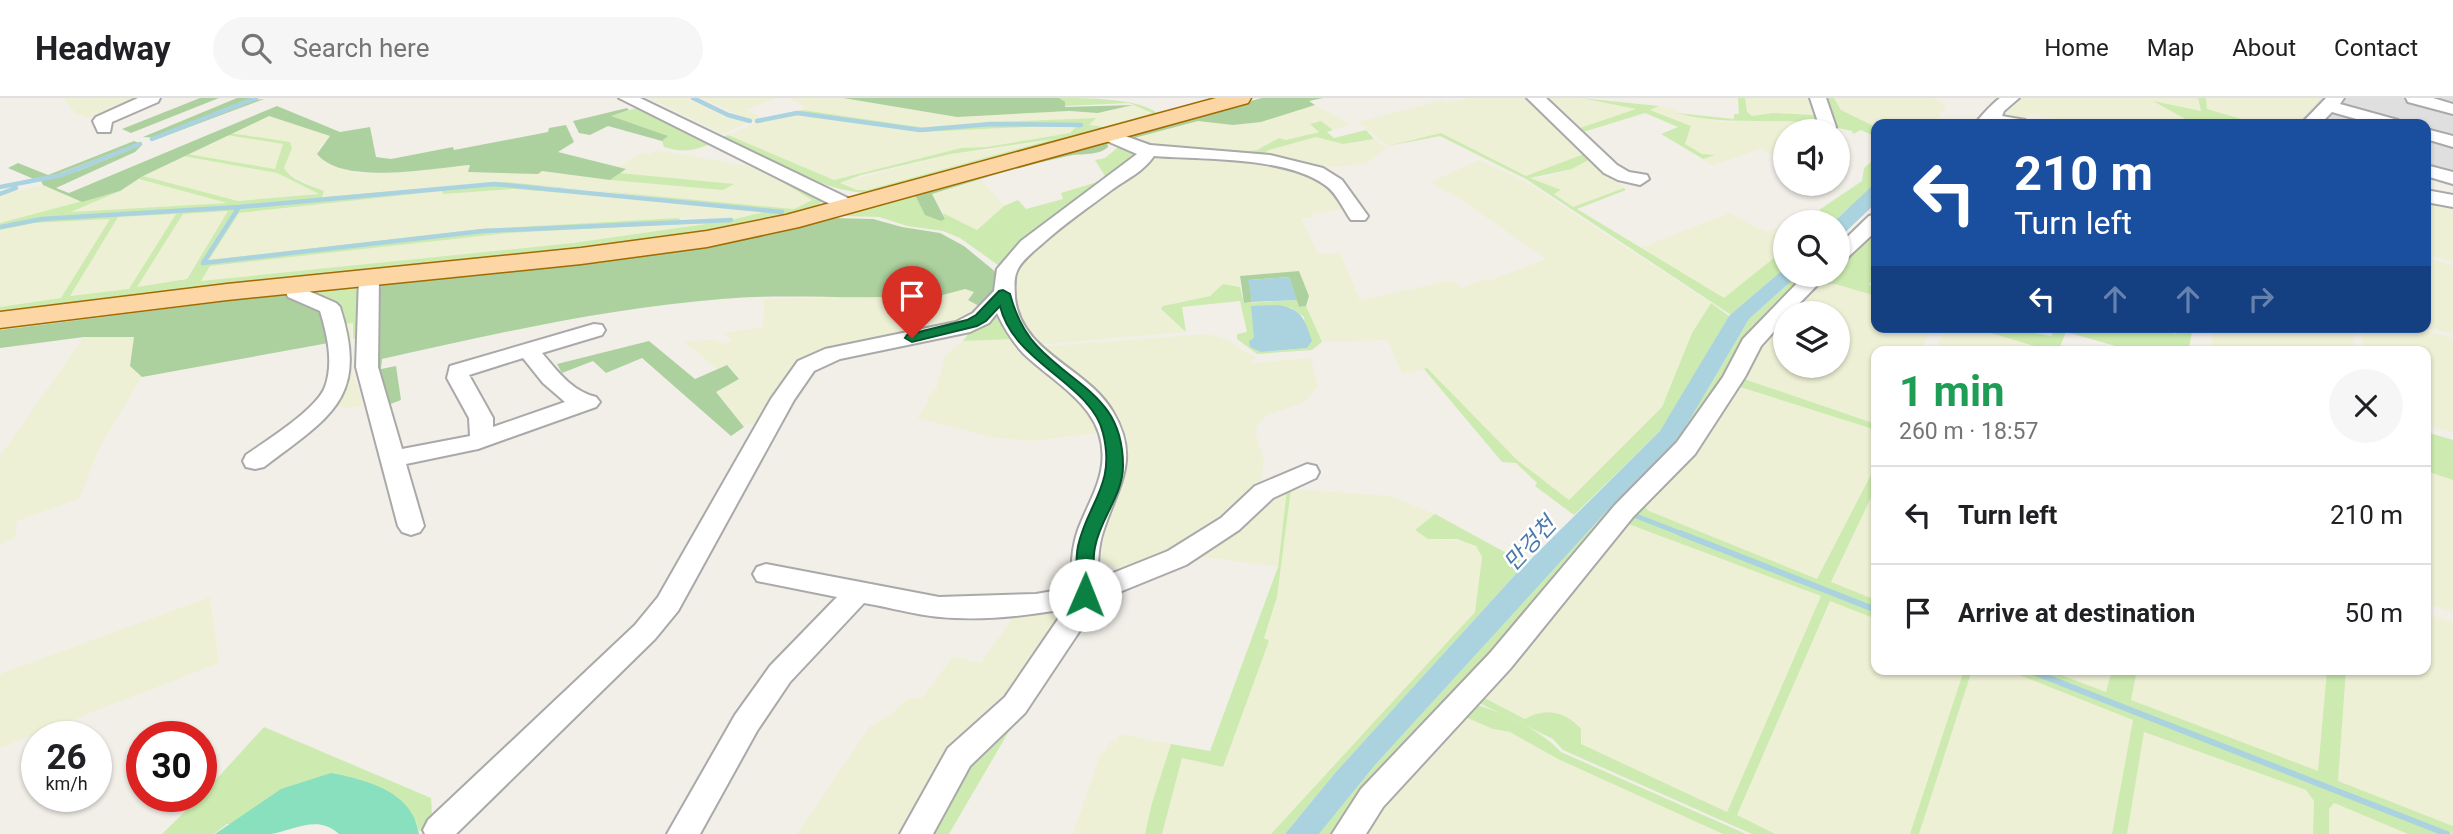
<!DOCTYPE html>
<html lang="en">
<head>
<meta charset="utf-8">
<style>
  body { margin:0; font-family:Roboto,"Noto Sans KR",sans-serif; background:#f6f6f6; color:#202124; height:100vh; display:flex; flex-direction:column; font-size:26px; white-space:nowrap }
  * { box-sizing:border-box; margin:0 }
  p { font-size:23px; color:#757577 }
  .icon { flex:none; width:38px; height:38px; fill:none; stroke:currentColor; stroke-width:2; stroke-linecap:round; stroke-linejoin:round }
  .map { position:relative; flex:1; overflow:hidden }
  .details { position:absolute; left:1871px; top:248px; width:560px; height:329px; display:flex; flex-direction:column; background:#fff; border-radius:14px; box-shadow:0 2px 5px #0004 }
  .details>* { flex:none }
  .guide { position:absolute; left:1871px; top:21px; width:560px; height:214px; border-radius:14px; box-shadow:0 2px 5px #0004; background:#1a4fa0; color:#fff; overflow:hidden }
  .fabs { position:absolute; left:1773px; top:21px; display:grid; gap:14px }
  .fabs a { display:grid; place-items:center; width:77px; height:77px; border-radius:50%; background:#fff; box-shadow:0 2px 5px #0004; font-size:35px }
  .speed { position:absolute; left:21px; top:623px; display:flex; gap:14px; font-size:35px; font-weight:700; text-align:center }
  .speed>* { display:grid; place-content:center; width:91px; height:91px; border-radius:50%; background:#fff; box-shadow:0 2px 5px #0004; line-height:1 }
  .speed small { font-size:18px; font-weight:400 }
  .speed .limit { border:10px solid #d22; background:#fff; color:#111 }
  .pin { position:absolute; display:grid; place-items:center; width:60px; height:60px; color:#fff; margin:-72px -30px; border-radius:50% 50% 50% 0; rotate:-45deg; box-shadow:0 0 7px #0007 }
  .pin .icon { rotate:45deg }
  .me { position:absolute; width:77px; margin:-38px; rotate:1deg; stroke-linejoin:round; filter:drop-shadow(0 0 5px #0008) }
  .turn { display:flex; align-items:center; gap:24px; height:147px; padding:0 28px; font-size:32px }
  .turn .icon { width:91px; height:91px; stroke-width:2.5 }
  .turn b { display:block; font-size:49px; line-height:60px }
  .lanes { display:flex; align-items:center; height:66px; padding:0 28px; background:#0003; justify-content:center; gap:35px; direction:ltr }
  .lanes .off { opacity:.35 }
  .round { display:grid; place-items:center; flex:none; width:74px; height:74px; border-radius:37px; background:#f6f6f6 }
  .overview { display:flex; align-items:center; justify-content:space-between; height:119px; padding:0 28px }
  h1 { font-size:42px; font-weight:700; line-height:52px; color:#1e9e55 }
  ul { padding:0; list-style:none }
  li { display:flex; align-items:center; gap:21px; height:98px; padding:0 28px; border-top:2px solid #e0e0e0 }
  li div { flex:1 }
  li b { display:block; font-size:26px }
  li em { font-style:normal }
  header { display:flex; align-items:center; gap:42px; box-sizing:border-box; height:98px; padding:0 35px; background:#fff; border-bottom:2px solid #e0e0e0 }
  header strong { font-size:33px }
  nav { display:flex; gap:38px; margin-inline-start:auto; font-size:24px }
  .search { width:490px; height:63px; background:#f6f6f6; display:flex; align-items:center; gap:18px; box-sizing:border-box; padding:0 24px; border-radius:38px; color:#757577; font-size:26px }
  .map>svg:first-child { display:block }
</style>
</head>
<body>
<header>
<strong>Headway</strong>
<div class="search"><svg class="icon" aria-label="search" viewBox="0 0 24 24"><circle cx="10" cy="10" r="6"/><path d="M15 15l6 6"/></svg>Search here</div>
<nav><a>Home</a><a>Map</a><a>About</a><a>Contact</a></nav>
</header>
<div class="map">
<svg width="2453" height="736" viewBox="0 0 2453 736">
  <rect width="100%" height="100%" fill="#f2efe9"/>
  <!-- residential -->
  <path fill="#e0dfdf" d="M2299 0H2453V80L2426 73V26H2267Z"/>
  <!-- farmland -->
  <path fill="#eef0d5" d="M63 0H141L89 20 76 16Z
    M649 0H686L727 20 749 24 722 36Z
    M700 0H779L747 11 760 19 753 23Z
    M790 0H843L957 19 1028 14H1107L1133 7 1152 15 1104 29 1089 28 1093 20 924 31 803 12 806 10Z
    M1468 0H1534L1589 54 1526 78 1441 35 1388 48 1358 24 1443 2 1448 5Z
    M1544 0H1576L1638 11 1577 31Z
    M1745 0H1816L1817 17 1772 15 1752 18 1747 14Z
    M1834 0H1933L1947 8 1938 20 1921 26H1876V29L1841 12Z
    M2014 0H2198L2201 14 2155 4 2194 26H2082L2031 16 2026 20 2002 16Z
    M2206 0H2322L2297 26H2259L2207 11Z
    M1315 7 1351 27 1333 32 1321 23 1311 26 1320 33 1286 42 1279 41 1257 52 1248 53 1184 51 1133 40 1198 23 1233 27 1261 24Z
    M1659 8 1674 10 1677 15 1723 24 1796 22 1823 27 1819 33H1785V55L1775 59 1760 51 1712 68 1703 61 1713 57 1702 56 1685 46 1691 28 1649 12Z
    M794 15 914 33 998 28 1066 27 1076 29 1070 35 987 49 961 50 834 82 728 37 757 24Z
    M269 18 331 38 320 49 317 56 320 60 329 67 364 76 471 67 469 74 538 76 542 73 723 92 733 86 620 75 625 71 618 69 642 54 649 56 656 52 759 70 812 101 794 111 493 84 322 99 320 96 238 103 143 78 183 58 277 75 321 96 323 93 285 74 284 70 292 50 290 45 230 35Z
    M227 37 283 46 276 72 187 56Z
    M1066 39 867 92H857L839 85 951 56 989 52Z
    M1316 39 1343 46 1374 41 1387 50 1366 65 1346 68 1331 69 1258 59 1269 52Z
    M1158 53 1261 64 1314 76 1337 97 1345 111 1312 115 1313 119 1301 120 1318 156 1340 155 1360 202 1453 182 1461 190 1485 181 1488 183 1546 161 1460 101 1430 84 1479 62 1525 83 1711 205 1692 235 1662 309 1569 402 1516 361 1427 271 1402 276 1388 242 1322 244 1306 208 1309 198 1240 179V189L1223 186 1210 198 1163 208 1161 212 1186 234 1035 247 1022 227 1017 204 1016 179 1025 160Z
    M1594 59 1624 90 1573 109 1554 96 1560 92 1530 80 1545 79 1572 71Z
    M139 81 228 105 68 115 120 93Z
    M981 81 1004 108 977 132 943 115 932 96Z
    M43 87 82 104 0 125V100L7 95Z
    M493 92H532L772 113 734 121 682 120 482 131 209 163 239 115 443 93V96Z
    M2426 102 2453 107V164L2426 157Z
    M229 113 186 181 136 189 183 116Z
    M1729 115 1766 134 1775 130 1785 132V151L1724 200 1640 150Z
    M177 116 129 191 69 198 118 119Z
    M111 120 61 201 0 209V132L34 125Z
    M701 125 708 127 573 145 201 184 210 168 423 143 508 135Z
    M2426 160 2453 167V236L2426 229Z
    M1835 186 1876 198V229H1932L1921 254H1876V326L1741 280 1765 235 1785 221V268H1838V215H1790L1818 187Z
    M965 191 974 194 969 200 981 209 976 214 955 225 830 254 761 332 749 325 744 329 716 293 739 280 727 268 717 271 683 243 714 242 725 246 732 242 724 235 763 229 764 201 881 199 897 208Z
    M353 225 350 266 363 308 345 310 330 306 340 227Z
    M1946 229H1971L2054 254H1935Z
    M2214 229H2354V254H2209Z
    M2362 229H2411L2453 240V334L2426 327V254H2362Z
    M1207 236 1231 243 1241 252 1257 259 1252 262 1254 265 1311 260 1318 289 1303 305 1270 316 1258 325 1255 334 1264 360 1261 383 1257 390 1200 439 1131 470 1107 468 1101 457 1104 441 1111 407 1125 377 1122 338 1106 303 1098 295 1037 249Z
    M126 237 135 239V244L130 268 142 279 98 352 80 400 17 423 15 439 0 447V358L84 239Z
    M1013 240 1083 303 1102 334 1033 343 995 340 917 320 929 303 927 299 937 289 944 260 951 252 963 243Z
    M1737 288 1876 332V367L1817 481 1648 413 1645 409 1705 343 1737 292Z
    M2426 373 2453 382V514L2426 506Z
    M1876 389V502L1831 484Z
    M1287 391 1278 469 1190 457 1246 417Z
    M1291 391 1390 398 1435 416 1415 432 1428 441 1466 443 1476 448 1482 459 1475 514 1271 736H1162L1182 660 1223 669 1269 543 1264 541 1277 499Z
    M1623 424 1821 498 1727 714 1580 646 1582 638 1526 621 1475 595Z
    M210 499 219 565 0 650V576Z
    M1831 502 1876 521V572H1964L1910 736H1775L1737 717Z
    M1073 505 910 736H797L870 628 891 617 908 600 919 601 925 597 953 558 981 565 1021 508Z
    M2426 515 2453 524V728L2338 683 2346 572H2426Z
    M1972 572H2007L2134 622 2112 736H1919Z
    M2048 572H2112L2106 594Z
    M2137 572H2327L2318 674 2131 602Z
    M1456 615 1493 631 1510 634 1558 661 1723 736H1363L1440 643Z
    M2143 634 2306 692 2314 703 2313 736H2127Z
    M1119 636 1171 646 1152 705 1145 736H1073L1101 654 1105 655 1110 643H1116Z
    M2333 705 2408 736H2329V710Z"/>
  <!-- grass -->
  <path fill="#cdebb0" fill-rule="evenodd" d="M1059 0C1086 0 1138 0 1157 15L865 95C823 93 761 58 722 39L728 37 834 82 961 50 987 49 1070 35 1076 29 1066 27 922 34 794 14 803 12 939 32 994 24 1096 20 1089 27 1104 29 1152 15 1129 5 1065 8ZM1054 41 867 92H857L840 85 861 77 951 56Z
    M1581 0 1659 8 1650 12 1691 28 1685 46 1702 56 1715 57 1703 61 1661 36 1678 29 1645 15 1580 35 1577 31 1636 11Z
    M1738 0H1745L1747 14 1752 18 1772 15 1817 17 1823 27C1774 18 1725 29 1677 15L1734 21V16H1739Z
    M1824 0H1834L1841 12 1876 29V39L1861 32 1853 36 1852 33 1829 28Z
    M2198 0H2206L2207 11 2259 26H2226L2207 22V26H2194L2153 3 2201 13Z
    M637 10 712 45C694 53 683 55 664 49L662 43 667 38 610 18Z
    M1321 23 1333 32 1327 34 1334 40 1366 32 1374 41 1343 46 1316 39 1269 52 1258 59 1153 50 1157 47 1248 53 1257 52 1279 40 1286 42 1319 34 1310 26Z
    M230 35 290 44 292 50 284 70C292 83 310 87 324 93L322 99 505 84 794 111 812 102 759 70 823 102 817 109 742 128 630 145 0 216V209L61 200 110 121 34 125 0 132V125L120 93 71 114 227 105 139 81 143 78 238 103 319 96 277 75 183 58 187 56 275 71 283 46 227 37ZM493 85 573 90 783 114H764L731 122 683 123 678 120 482 131 209 162 239 115 442 93 443 96 514 91 748 110 505 86 308 102ZM228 113 187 181 137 189 183 116ZM176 116 129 191 70 198 118 119ZM701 125 706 126 573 145 201 183 210 168 508 135Z
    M1441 35 1526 78 1589 54 1594 59 1572 71 1530 80 1561 92 1554 96 1573 109 1624 90 1626 92 1577 111 1724 200 1785 151V170L1731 217 1526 81 1440 38 1388 48Z
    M1123 45 1142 52 1005 172 960 140 943 133 907 128 879 119 840 118 914 95 945 121 943 115 977 132 1004 108 1018 102 1026 111 1063 101 1061 95 1107 81 1095 62 1105 60Z
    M1876 60V84L1872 89 1834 124H1812L1822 114 1819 112 1862 83 1864 70Z
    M620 75 734 86 723 92 610 82Z
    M1876 127V174L1869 187 1876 189V198L1835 186 1818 187 1790 215H1785V221L1778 228H1772L1821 177H1838V161Z
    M1798 177H1814L1798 191 1695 333 1344 736H1319L1375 667 1607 413 1620 411 1615 406 1649 374 1682 335 1749 221Z
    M1223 186 1240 189 1244 205 1297 202 1299 209 1306 208 1322 244 1312 252 1257 256 1237 241V236L1247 234 1240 203 1182 209 1186 234 1161 211 1163 208 1210 198ZM1290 209 1304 219 1307 250 1261 254 1254 240Z
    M363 187 362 239 353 241V225L340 227 301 192Z
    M1711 205 1729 218 1669 321 1660 333 1574 417 1535 388 1537 385 1516 365 1502 364 1424 271 1427 270 1516 361 1569 402 1662 309 1692 235Z
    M1002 207 1092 311 1013 241 963 243 972 231Z
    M1971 229C1999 229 2024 233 2051 238L2057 229H2151L2176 236 2178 229H2193L2188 254H2137L2066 234 2059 251 2068 254H2054Z
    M1741 280 1876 326V332L1737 288 1705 343 1645 409 1649 413 1817 481 1876 367V389L1831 484 1876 502V511L1630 415Z
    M2426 334 2453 342V382L2426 373Z
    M1287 391H1291L1277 499 1264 540 1269 543 1223 669 1182 660 1162 736H1145L1152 705 1171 646 1210 653 1278 469Z
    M1435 416 1523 464 1524 467 1335 675 1285 736H1271L1475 514 1482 459 1476 448 1457 441H1428L1415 432Z
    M1629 416 1876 514V521L1830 503 1737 717 1775 736H1752L1563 652 1553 641 1471 601 1475 595 1525 621C1544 609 1566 613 1581 631V646L1727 714 1821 498 1623 424Z
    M1964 572H1972L1919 736H1910Z
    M2007 572H2025L2444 736H2408L2334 705 2329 711V736H2313L2314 703 2306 692 2144 634 2127 736H2112L2133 622Z
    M2031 572H2048L2106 594 2112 572H2137L2131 602 2318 673 2327 572H2346L2338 683 2453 728V736Z
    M1471 605C1501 614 1540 631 1561 654L1746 736H1723L1558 661 1510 634 1493 631 1456 615Z
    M1019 616 949 736H927L960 670Z
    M264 629 431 700 433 730 419 733 416 723 227 726 214 736H162L201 698Z"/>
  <!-- forest -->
  <path fill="#add19e" d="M200 0H219L131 35 122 31Z
    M237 0H254L178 30 251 2 264 1 160 40 143 39Z
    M843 0H1059L1065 4V9L1133 7 1098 15 1069 13 957 19Z
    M1262 0H1323L1309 3 1315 7 1261 24 1233 27 1198 23 1134 40 1157 47 1153 50 1126 42 1127 36Z
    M277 8 340 34 370 29 376 59 391 61 453 49 454 52 548 34 549 30 566 27 574 44 558 54 626 71 610 82 542 73 538 76 468 74 470 67C433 70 342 88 317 56L330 38 269 18 143 78 120 93 82 104 43 87 41 83 78 73 142 47 135 54 56 90 69 95Z
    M627 10 629 12 611 18 668 38 662 43 608 28 590 37 579 35 573 23Z
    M134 43 139 45 50 79 36 82 8 70 18 65 48 77Z
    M1107 44 1108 49C1099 58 1081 55 1068 58 1022 68 977 82 932 96L945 121 941 123 925 117 914 95Z
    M833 120 873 121 902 129 940 135 964 148 1003 180 1002 195 976 220 959 228 920 236V232C942 228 965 226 981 209L968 202 974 194 965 191 891 211 881 199C829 200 773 196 722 201 607 210 494 236 382 261L381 271 396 268 401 302 388 307 374 258 379 191 383 186 713 148Z
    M1299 173 1309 198 1306 208 1299 209 1289 179 1249 182 1252 204 1244 205 1240 178Z
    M291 195 320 209 334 244 142 279 130 268 134 239H84L0 250V232Z
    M649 243 695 281 727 267 739 281 716 294 744 329 731 338 642 260 606 275 593 263 562 275 557 266Z"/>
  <!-- pitch -->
  <path fill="#88e0be" d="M331 675C366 682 413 693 419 736H339C318 716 294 732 271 736 253 736 232 736 215 736L281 691Z"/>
  <!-- water -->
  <path fill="#aad3df" d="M1876 84V105L1838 141V124H1834Z
    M1785 170V177H1798L1749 221 1682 335 1649 374 1616 406 1621 411 1617 415 1607 413 1375 667 1319 736H1285L1335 675 1524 467 1523 464 1529 463 1660 333 1729 218Z
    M1289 179 1297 202 1252 204 1248 182Z
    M1277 207C1302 210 1305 222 1312 243L1307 250 1261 254 1250 249 1249 243 1254 240 1251 208Z"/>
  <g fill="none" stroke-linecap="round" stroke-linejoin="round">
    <!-- stream-far2 -->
    <path stroke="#aad3df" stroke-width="4.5" d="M693 0 728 17 750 23
      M757 23 797 15 920 32 991 26 1081 27
      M152 41 256 0
      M0 89 62 77 140 46
      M0 96 16 90
      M239 109 203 165 483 133 731 122
      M0 129 42 121 239 109 494 86 782 114"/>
    <!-- stream-far1 -->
    <path stroke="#aad3df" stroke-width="5" d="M1631 416 1685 437"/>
    <!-- stream -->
    <path stroke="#aad3df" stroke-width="6" d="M1680 435 1876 512
      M2028 572 2447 736"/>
    <!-- minor casing -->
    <g stroke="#a9a9a9" stroke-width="4">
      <path id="minor" d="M138 0H160L158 4 112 24 110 34H98L93 23 96 19Z
        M619 0H640L854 103 857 107 847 113 840 111Z
        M1527 0H1546L1617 67 1629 74 1647 77 1649 81 1640 87 1618 82 1604 75Z
        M1810 0H1826L1836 29 1833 33H1821Z
        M2000 0H2019L2004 13 2002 18 2025 22 2028 26H1975C1980 19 1993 5 2000 0Z
        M2326 0H2344L2340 6 2398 22 2401 26H2374L2332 14 2320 26H2301Z
        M2406 0H2433L2453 6V16L2408 4Z
        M1106 31 1150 47 1270 57 1323 70 1342 82 1368 118 1365 122H1351C1343 111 1337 95 1325 87 1284 58 1203 62 1154 58 1144 73 1127 81 1113 91 1089 109 1064 126 1042 146 1033 154 1021 163 1017 173 1013 182 1015 191 1015 200 1021 255 1088 270 1113 314 1141 362 1118 387 1103 434 1098 449 1098 465 1098 481L1168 453 1221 420 1255 388 1307 366 1316 368 1319 374 1316 380 1273 400 1239 432 1186 467 1095 504 1089 519 1025 615 970 668 933 736H900L948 650 1005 599 1065 511C1025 518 981 523 940 519 915 517 889 509 864 505L790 584 757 633 700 736H667L735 617 770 568 837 499 757 483 753 476 757 469 766 466 939 499 1036 496 1070 490C1072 470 1071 451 1078 432 1086 410 1099 390 1102 367 1109 311 1057 288 1023 255 1012 243 1004 230 997 215L989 225 970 234 840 261 814 273 794 302 678 513 655 541 456 736H425L423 732 428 722 635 527 658 499 771 301 798 263 825 251 956 224 973 215 994 193 997 171 1021 143 1137 56 1100 40 1097 36 1100 32Z
        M2426 31 2453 38V49L2426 41Z
        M2426 67 2453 74V86L2426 78Z
        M2426 92 2453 97V109L2426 104Z
        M1876 116V133L1845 162 1838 164V148L1869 118Z
        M369 173 376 175 379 179 378 269 402 351 470 338 469 320 447 280 450 268 594 226 602 227 605 232 602 237 542 255C558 274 572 293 596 299L600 304 596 309 478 351 406 366 424 428 420 434 411 437 402 434 398 428 356 269 359 179 362 175ZM523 260 543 285 565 304 493 329V320L469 277Z
        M1805 177H1827L1790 215H1785V221L1761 248 1745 279 1695 356 1633 419 1510 571 1383 709 1366 736H1332L1361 691 1490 555 1615 407 1677 344 1723 279 1743 241Z
        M293 182 300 184 304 191 336 205 340 209C369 300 331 318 264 369L255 371 246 369 243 363 246 357C267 342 316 312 325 289 334 265 327 236 320 213L288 199 283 188 286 184Z"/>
    </g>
    <!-- major casing -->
    <g stroke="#a06b00" stroke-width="3">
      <path id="major" d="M1216 0H1251L1248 5 799 129 707 149 581 166 227 202 0 230V214L227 186 581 150 707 133 786 117Z"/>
    </g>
    <!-- minor -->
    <use href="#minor" fill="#fff" fill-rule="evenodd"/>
    <!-- major -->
    <use href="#major" fill="#fcd6a4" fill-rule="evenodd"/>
  </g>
  <!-- route -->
  <path fill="#0b8043" stroke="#07532c" stroke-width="2" d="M1003 192 1010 196C1015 215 1023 233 1037 248 1076 290 1123 299 1123 368 1123 397 1100 421 1095 449 1092 464 1094 481 1094 497L1091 501H1079L1076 497C1077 481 1075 463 1078 448 1088 404 1116 387 1103 335 1092 286 1013 265 1000 208L986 223 977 228 912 244 905 240 907 237 967 222 976 217 999 193Z"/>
  <g text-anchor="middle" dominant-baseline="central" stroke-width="5" stroke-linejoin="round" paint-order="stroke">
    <!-- water labels -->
    <g font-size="23" font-style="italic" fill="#4a7aab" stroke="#fff">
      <text transform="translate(1530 446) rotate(-47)">만겅천</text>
    </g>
  </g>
</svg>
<div class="fabs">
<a><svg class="icon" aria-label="sound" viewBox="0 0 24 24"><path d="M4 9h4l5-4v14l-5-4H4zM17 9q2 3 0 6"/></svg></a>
<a><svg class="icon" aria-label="search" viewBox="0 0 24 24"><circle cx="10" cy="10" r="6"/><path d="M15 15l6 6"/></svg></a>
<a><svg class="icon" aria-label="layers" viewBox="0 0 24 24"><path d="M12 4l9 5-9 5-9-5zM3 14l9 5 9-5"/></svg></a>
</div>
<div class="speed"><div>26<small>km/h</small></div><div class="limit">30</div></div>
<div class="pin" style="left:912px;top:240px;background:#d93025"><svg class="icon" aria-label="arrive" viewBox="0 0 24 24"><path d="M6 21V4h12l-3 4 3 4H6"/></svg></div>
<svg class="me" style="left:1085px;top:497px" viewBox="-20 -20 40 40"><circle r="19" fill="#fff"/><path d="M0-13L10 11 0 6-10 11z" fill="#0b8043"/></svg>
<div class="guide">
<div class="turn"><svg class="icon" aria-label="left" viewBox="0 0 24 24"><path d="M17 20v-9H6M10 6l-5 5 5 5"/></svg><div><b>210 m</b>Turn left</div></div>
<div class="lanes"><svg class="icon" aria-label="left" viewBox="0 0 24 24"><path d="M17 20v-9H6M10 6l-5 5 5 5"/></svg><svg class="icon off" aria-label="ahead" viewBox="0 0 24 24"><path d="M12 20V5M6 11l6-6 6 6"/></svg><svg class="icon off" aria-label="ahead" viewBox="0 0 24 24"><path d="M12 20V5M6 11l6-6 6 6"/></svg><svg class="icon off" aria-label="right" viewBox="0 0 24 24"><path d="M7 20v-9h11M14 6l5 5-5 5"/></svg></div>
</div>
<section class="details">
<div class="overview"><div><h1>1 min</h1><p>260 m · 18:57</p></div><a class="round"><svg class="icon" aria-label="close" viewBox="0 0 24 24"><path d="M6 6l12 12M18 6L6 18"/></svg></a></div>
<ul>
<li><svg class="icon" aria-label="left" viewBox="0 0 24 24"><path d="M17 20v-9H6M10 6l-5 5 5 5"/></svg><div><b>Turn left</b></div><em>210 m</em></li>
<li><svg class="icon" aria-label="arrive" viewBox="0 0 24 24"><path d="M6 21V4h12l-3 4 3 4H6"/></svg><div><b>Arrive at destination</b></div><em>50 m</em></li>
</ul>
</section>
</div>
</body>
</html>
